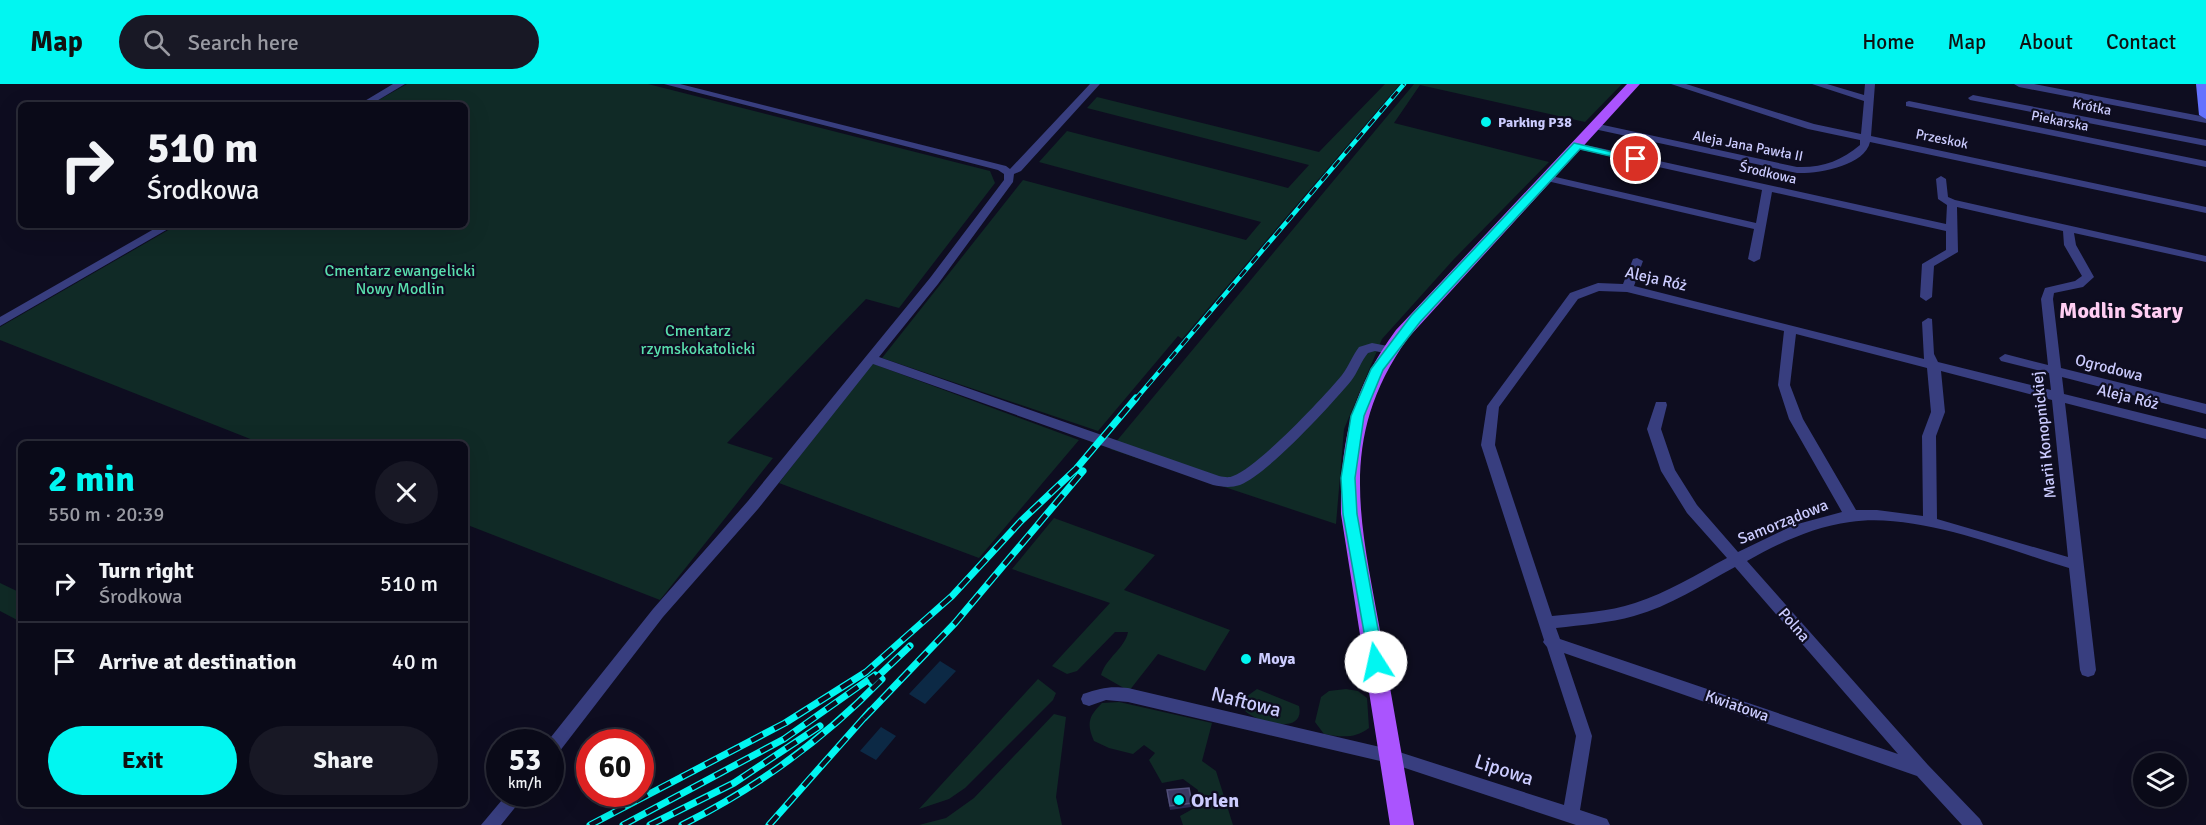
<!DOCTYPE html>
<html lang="en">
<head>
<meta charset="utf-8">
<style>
  body { margin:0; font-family:Signika,sans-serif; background:#181825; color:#f1f3f6; height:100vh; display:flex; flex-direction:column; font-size:22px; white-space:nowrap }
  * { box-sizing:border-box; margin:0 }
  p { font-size:20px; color:#999aa2 }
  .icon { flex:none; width:33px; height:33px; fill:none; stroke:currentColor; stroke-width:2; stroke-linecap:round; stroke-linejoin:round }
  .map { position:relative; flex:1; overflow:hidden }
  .panel { position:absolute; left:18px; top:357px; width:450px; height:366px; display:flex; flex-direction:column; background:#0a0a18; border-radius:9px; box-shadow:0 6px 24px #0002,0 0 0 2px #2a2b37 }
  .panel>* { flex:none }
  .banner { position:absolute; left:18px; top:18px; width:450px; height:126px; border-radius:9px; box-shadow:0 6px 24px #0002,0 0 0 2px #2a2b37; background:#0a0a18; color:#f1f3f6; overflow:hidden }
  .buttons { position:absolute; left:2133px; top:669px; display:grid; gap:12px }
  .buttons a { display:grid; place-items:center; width:54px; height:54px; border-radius:50%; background:#0a0a18; box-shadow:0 6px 24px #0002,0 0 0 2px #2a2b37; font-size:30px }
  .speed { position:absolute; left:486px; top:645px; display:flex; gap:12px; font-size:30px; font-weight:700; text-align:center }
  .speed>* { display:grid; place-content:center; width:78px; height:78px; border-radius:50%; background:#0a0a18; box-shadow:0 6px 24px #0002,0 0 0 2px #2a2b37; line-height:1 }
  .speed small { font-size:15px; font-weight:400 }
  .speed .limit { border:9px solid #d22; background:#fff; color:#111 }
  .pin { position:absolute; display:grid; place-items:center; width:51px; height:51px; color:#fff; margin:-26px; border:3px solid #fff; border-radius:50%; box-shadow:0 2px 6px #0007 }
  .me { position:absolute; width:66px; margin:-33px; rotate:350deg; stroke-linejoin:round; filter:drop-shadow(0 0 4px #0008) }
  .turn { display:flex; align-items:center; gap:21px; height:126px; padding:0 30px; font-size:27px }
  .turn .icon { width:78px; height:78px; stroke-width:2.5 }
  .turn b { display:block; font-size:42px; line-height:51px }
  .round { display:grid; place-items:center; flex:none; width:63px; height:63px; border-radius:32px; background:#181825 }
  .headline { display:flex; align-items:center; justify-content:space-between; height:102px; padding:0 30px }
  h1 { font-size:36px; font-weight:700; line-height:45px; color:#01f6f1 }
  .cta { display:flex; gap:12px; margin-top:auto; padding:12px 30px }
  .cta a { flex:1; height:69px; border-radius:36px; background:#01f6f1; color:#111; font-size:24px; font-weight:700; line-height:69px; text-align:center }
  .cta a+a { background:#181825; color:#f1f3f6 }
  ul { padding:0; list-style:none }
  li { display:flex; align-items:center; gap:18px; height:78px; padding:0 30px; border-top:2px solid #2a2b37 }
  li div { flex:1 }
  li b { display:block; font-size:22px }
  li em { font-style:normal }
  header { display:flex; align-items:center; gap:36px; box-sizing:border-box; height:84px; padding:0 30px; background:#01f6f1; color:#111 }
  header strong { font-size:28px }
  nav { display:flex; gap:33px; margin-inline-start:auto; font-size:21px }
  .search { width:420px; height:54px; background:#181825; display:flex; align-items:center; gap:15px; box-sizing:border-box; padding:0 21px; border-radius:33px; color:#999aa2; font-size:22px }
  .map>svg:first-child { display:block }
</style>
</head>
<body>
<header>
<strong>Map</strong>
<div class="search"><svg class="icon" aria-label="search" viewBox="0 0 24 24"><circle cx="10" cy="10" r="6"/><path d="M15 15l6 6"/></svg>Search here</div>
<nav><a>Home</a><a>Map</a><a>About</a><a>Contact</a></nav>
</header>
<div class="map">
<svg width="2206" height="741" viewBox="0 0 2206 741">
  <rect width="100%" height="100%" fill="#0e0d20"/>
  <!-- green -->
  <path fill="#102a26" d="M407 0H648L990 87 995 99 899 224 866 215 727 359 773 374 660 516 465 440V360H263L0 256V243L177 141H465V21H370Z
    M1385 0H1400L1182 255 1178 252 1098 347 882 274 1023 96 1246 156 1261 138 1039 78 1067 47 1288 104 1309 81 1087 24 1097 13 1319 68Z
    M1414 0H1622L1585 38 1420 1 1394 39 1549 78 1454 175 1382 255 1344 345 1336 440 1110 365Z
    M871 279 1079 356 979 474 779 399Z
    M1054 434 1155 471 1124 506 1230 546 1205 587 1158 570 1129 607 1101 591C1106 574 1125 564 1128 548H1115L1077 587 1067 590 1052 582 1110 519 1012 485Z
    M0 499 21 509V538L0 527Z
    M1038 595 1056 609 1053 616 965 704 949 715 919 725Z
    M1257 605 1299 622C1306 653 1254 638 1243 625V615Z
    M1346 605 1358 607 1367 614 1369 644C1354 655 1342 653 1324 650L1315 638 1321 613 1329 607Z
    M1119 618 1212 639 1202 677 1216 687 1233 741H1183L1180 732 1198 722V706L1183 695 1162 699 1149 676 1155 669 1144 661 1133 670 1109 664 1094 657C1086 639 1089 632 1102 619Z
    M1054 630 1066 633 1056 713 1062 741H919L946 734 974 714Z"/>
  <!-- water -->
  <path fill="#0c2945" d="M940 577 956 587 925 620 909 610Z
    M881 643 896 652 876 676 860 667Z"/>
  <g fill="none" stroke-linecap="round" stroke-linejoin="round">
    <!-- street -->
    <path fill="#383e7f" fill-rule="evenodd" d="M393 0H405L370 21H358Z
      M664 0H680L1006 82 1010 85 1090 0H1100L1021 87 1014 90 1013 98 938 200 879 273 1219 392C1224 393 1229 394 1233 392 1257 384 1324 313 1342 291 1349 282 1352 272 1359 263L1372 259 1393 263 1395 266 1389 270 1375 267 1368 269C1361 277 1358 288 1351 297 1330 322 1269 389 1240 401 1231 404 1222 403 1213 401L873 280 758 425 663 533 556 672 550 674V658H547L653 525 748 417 930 194 1004 96V90L998 86Z
      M1671 0H1686L1814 40 1861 50 1864 17 1812 0H1827L1864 11 1865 0H1875L1871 52 2206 123V129L1870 58C1865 82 1817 90 1797 89L1594 45 1589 42 1594 39 1797 83C1822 84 1841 77 1860 61V56L1808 45Z
      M2014 0H2034L2206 33V39L2019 3Z
      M1973 11 2206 56V62L1970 16 1968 14Z
      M1909 17 2206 77V83L1906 22V18Z
      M1577 59 1946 140 1947 121 1938 115 1936 95 1941 92 1946 95 1948 113 1955 116 2206 172V178L2074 149 2076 161 2094 193 2083 203 2054 209 2053 215 2061 284 2206 320V330L2062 293 2064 310 2206 345V355L2065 319 2096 586 2094 591 2088 593 2082 591 2080 586 2069 484C2005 465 1917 428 1850 438 1813 443 1779 459 1747 477L1928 681 1980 735 1983 741H1962L1917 692 1564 569 1592 652 1580 726 1607 735 1610 741H1576L1393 680 1128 618 1106 616 1089 622 1083 620 1081 615 1083 610C1101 604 1109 602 1128 604L1393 666 1564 721 1576 652 1547 563 1543 558 1544 556 1481 361 1487 322 1570 209 1598 199 1623 200 1633 175 1637 174 1643 177 1634 202 1924 275 1922 238 1928 234 1932 235 1934 270 1938 278 2051 306 2049 289 2001 277 1999 274 2005 270 2048 281 2041 215 2045 204 2075 197 2082 192 2064 161 2063 147 1957 123 1958 168 1934 182 1932 213 1926 217 1920 213 1922 180 1946 166V147L1772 108 1760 175 1754 178 1748 175 1754 145 1547 97 1542 94 1547 91 1756 139 1762 106 1573 64V60ZM1599 207 1627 208 1784 247 1778 301 1789 335 1842 428 1794 441 1738 468 1697 421 1675 386 1661 345 1667 321 1666 318H1656L1647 345 1661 387 1687 429 1727 474C1697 490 1667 509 1635 519 1608 528 1580 529 1552 532L1495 361 1499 323 1578 215ZM1796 250 1927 284 1931 328 1922 352 1923 432 1877 426H1856L1803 335 1790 301ZM1941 287 2052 316 2068 473 1937 435 1936 352 1945 328ZM1735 483 1898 670 1560 555 1556 544C1582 541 1609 539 1634 532 1670 522 1702 501 1735 483Z
      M161 141H175L0 242V233Z
      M507 710H526L501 741H481Z"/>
    <!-- secondary -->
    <path fill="#6472fe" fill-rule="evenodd" d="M2196 0H2206V35L2199 31Z"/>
    <!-- primary -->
    <path fill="#aa54fe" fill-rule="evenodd" d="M1627 0H1640L1408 254C1336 355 1361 439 1381 552 1392 615 1403 678 1414 741H1390L1341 430C1340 356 1352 306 1396 246Z"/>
    <!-- rail-far1 casing -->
    <g stroke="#01f6f1" stroke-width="4.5">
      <path id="rail-far1" d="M1135 316 1404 0"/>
    </g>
    <!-- rail casing -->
    <g stroke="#01f6f1" stroke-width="7">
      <path id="rail" d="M871 599 910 562
        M864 634 955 539 1083 387
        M590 741 785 639 866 588 952 512 1021 437 1076 385 1136 314
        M623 741 784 655 875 591
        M650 741 734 699 820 642
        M682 741C758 703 823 656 882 595
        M769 741 870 627"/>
    </g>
    <!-- rail-far1 -->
    <use href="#rail-far1" stroke="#0e0d20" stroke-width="3" stroke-dasharray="9" stroke-linecap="butt"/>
    <!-- rail -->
    <use href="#rail" stroke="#0e0d20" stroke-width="4.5" stroke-dasharray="13" stroke-linecap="butt"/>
  </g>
  <!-- wall -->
  <path fill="#28264e" d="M1167 706 1192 719 1191 723 1170 726 1167 710Z"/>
  <!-- building -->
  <path fill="#3a3761" stroke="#514f7a" stroke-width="1.5" d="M1189 704 1192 719 1170 722 1167 706Z"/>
  <!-- route -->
  <path fill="#01f6f1" stroke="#01a09d" stroke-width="1.5" d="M1574 59 1641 75 1636 78 1580 65 1420 238 1383 286 1364 332 1355 394 1357 430 1384 578 1381 582H1370L1343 430 1341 394 1351 332 1371 285 1411 232Z"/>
  <!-- markers -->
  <g fill="#01f6f1" stroke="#0e0d20" stroke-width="2">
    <circle cx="1486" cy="38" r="6"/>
    <circle cx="1246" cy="575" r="6"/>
    <circle cx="1179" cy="716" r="6"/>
  </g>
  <g text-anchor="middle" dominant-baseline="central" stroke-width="4.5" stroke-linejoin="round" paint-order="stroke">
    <!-- far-street labels -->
    <g font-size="14" fill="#ccf" stroke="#0e0d20">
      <text transform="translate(2092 23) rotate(11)">Krótka</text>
      <text transform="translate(2060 37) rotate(11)">Piekarska</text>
      <text transform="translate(1942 55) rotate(11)">Przeskok</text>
      <text transform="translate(1748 62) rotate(11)">Aleja Jana Pawła II</text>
      <text transform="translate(1768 89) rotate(13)">Środkowa</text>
    </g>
    <!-- far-poi labels -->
    <g font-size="14" font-weight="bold" fill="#ccf" stroke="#0e0d20" text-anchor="start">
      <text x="1498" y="38">Parking P38</text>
    </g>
    <!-- park labels -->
    <g font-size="16" fill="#59dead" stroke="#0e0d20">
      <text x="400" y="187">Cmentarz ewangelicki<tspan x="400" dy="18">Nowy Modlin</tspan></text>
      <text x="698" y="247">Cmentarz<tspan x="698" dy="18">rzymskokatolicki</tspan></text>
    </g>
    <!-- street labels -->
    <g font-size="16" fill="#ccf" stroke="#0e0d20">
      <text transform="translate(1656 195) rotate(13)">Aleja Róż</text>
      <text transform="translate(2109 284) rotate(14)">Ogrodowa</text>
      <text transform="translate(2128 313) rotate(14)">Aleja Róż</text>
      <text transform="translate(2044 351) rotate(-96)">Marii Konopnickiej</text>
      <text transform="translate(1783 438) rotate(-22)">Samorządowa</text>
      <text transform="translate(1794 541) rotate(49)">Polna</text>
      <text transform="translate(1737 622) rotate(19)">Kwiatowa</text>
    </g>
    <!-- poi labels -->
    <g font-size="16" font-weight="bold" fill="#ccf" stroke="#0e0d20" text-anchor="start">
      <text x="1258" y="575">Moya</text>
    </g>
    <!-- near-street labels -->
    <g font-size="20" fill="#ccf" stroke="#0e0d20">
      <text transform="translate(1246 618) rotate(14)">Naftowa</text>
      <text transform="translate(1504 686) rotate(18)">Lipowa</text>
    </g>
    <!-- near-poi labels -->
    <g font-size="20" font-weight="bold" fill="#ccf" stroke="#0e0d20" text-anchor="start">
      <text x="1191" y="716">Orlen</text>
    </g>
    <!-- district labels -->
    <g font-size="22" font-weight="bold" fill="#ffcef3" stroke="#0e0d20">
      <text x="2121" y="226">Modlin Stary</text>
    </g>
  </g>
</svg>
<div class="buttons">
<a><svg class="icon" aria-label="layers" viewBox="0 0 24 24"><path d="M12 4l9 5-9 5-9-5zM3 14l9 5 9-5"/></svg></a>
</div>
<div class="speed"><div>53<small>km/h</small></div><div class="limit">60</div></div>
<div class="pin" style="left:1636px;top:75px;background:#d93025"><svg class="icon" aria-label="arrive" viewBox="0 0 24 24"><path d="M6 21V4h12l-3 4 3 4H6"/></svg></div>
<svg class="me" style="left:1376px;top:578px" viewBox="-20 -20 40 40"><circle r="19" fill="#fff"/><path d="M0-13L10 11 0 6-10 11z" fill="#01f6f1"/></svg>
<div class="banner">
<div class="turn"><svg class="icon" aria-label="right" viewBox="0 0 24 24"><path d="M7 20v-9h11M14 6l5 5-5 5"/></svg><div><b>510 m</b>Środkowa</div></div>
</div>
<section class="panel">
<div class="headline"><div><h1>2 min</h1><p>550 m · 20:39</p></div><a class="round"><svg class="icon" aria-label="close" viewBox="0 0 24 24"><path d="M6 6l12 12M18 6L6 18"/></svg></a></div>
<ul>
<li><svg class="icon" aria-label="right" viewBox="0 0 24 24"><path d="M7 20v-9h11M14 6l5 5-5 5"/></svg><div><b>Turn right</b><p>Środkowa</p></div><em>510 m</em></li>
<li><svg class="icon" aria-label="arrive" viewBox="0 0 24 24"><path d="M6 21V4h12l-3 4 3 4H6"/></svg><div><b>Arrive at destination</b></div><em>40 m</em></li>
</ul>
<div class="cta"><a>Exit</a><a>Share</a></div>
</section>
</div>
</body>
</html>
